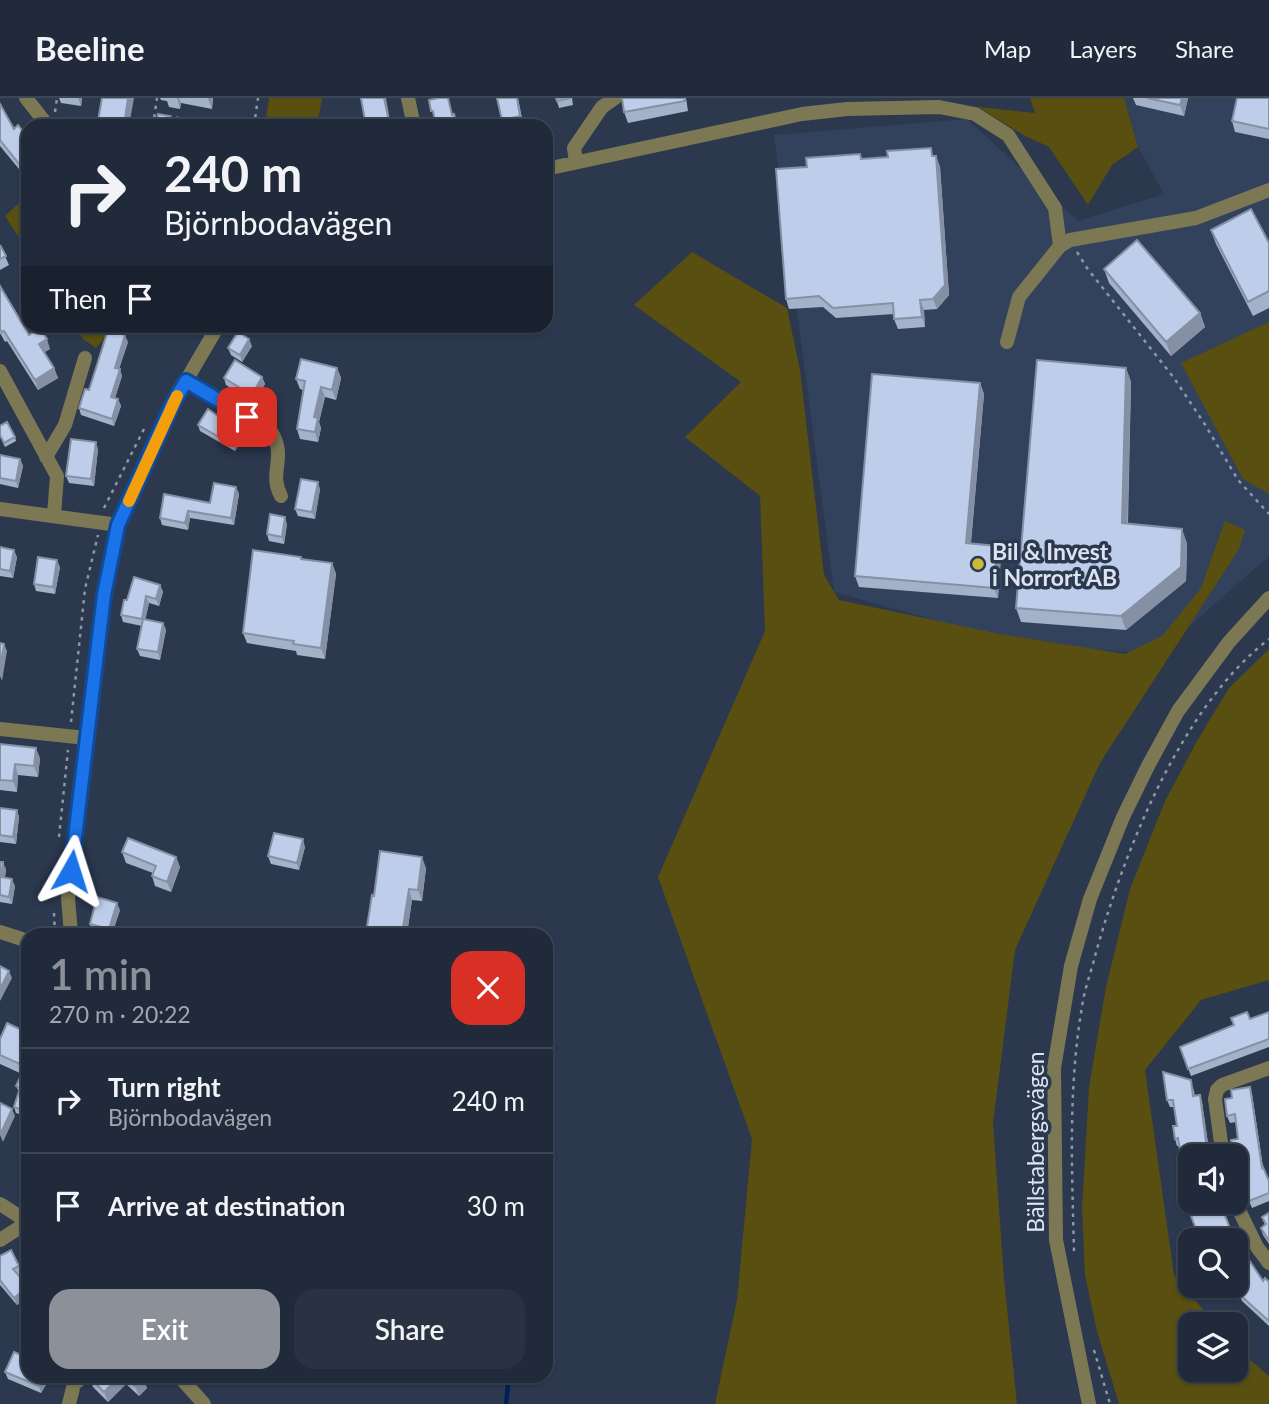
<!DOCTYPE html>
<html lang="en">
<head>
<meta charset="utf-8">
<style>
  body { margin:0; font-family:Lato,sans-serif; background:#283242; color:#f1f3f6; height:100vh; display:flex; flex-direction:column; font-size:26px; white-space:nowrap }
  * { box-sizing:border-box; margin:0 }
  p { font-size:23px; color:#a2a7af }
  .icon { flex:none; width:38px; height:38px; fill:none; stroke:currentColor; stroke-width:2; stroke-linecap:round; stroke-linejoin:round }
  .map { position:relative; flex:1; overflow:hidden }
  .drawer { position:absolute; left:21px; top:830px; width:532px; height:455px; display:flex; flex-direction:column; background:#202a3a; border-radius:21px; box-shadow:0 2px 5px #0004,0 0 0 2px #3d4654 }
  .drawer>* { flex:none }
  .hud { position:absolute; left:21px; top:21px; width:532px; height:214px; border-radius:21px; box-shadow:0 2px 5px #0004,0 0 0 2px #3d4654; background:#202a3a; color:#f1f3f6; overflow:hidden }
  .controls { position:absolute; left:1178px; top:1046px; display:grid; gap:14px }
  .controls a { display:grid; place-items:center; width:70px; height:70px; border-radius:14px; background:#202a3a; box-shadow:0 2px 5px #0004,0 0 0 2px #3d4654; font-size:35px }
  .pin { position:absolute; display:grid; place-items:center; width:60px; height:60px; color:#fff; margin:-30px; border-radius:14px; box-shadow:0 4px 10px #0006 }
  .me { position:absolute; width:77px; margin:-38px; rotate:6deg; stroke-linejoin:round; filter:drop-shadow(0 0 5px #0008) }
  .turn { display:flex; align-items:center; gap:24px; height:147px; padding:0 28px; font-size:32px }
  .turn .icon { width:91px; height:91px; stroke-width:2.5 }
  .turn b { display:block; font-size:49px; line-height:60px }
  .then { display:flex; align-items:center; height:66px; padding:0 28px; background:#0003; gap:14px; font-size:26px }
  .round { display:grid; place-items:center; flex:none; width:74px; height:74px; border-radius:21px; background:#283242 }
  .overview { display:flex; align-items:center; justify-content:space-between; height:119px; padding:0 28px }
  h1 { font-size:42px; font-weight:600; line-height:52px; color:#8c9099 }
  .primary-button { display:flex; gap:14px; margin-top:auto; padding:14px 28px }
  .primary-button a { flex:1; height:80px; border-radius:21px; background:#8c9099; color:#fff; font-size:28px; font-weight:600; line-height:80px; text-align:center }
  .primary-button a+a { background:#283242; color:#f1f3f6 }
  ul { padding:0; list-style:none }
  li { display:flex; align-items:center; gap:21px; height:105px; padding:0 28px; border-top:2px solid #3d4654 }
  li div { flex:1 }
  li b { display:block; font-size:26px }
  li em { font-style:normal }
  header { display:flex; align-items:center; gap:42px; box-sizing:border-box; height:98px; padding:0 35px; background:#202a3a; border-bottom:2px solid #3d4654 }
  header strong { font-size:33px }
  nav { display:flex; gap:38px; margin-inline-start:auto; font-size:24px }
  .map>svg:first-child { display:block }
</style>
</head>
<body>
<header>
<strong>Beeline</strong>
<nav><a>Map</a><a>Layers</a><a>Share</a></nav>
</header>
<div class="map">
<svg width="1269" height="1306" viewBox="0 0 1269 1306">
  <rect width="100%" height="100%" fill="#2b384e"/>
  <!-- built -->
  <path fill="#32425d" d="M1124 0H1269V458L1158 556 1021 546 834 494 774 37 967 21 1078 123 1164 96 1138 49Z"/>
  <!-- green -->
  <path fill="#584f11" d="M269 0H322L317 28H265Z
    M1030 0H1124L1138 49 1112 67 1088 107 1049 49 1025 38 978 9 1035 15Z
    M20 104 28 111V154L5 118Z
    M692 154 787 210 800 272 824 477 839 502 1000 536 1125 556 1162 538 1201 490 1225 423 1245 432 1239 451 1100 665 1015 852 993 1025 1004 1181 1017 1306H715L737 1202 752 1041 658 779 765 533 760 398 685 339 741 284 634 207Z
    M1269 224V396L1243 381 1181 265Z
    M75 228H134L130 235H109L96 250 83 241Z
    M1269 551V882L1201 902 1145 972 1174 1177 1216 1227H1190V1272H1236V1250L1269 1278V1306H1119L1097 1233 1085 1177 1082 1112 1089 989 1106 889 1130 791 1165 703 1197 643 1229 590Z"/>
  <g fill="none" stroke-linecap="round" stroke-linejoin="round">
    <!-- stream -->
    <path stroke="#001e5b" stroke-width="4.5" d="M506 1306 509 1278"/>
    <!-- path -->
    <path stroke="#8c97a8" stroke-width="2.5" stroke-dasharray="3.5 5" stroke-linecap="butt" d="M55 14 57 0
      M168 18 221 28
      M153 28 157 0
      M254 28 258 0
      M1077 154 1087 170 1174 280 1204 325 1238 382 1269 416
      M104 410 145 329
      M71 624 85 491 98 437
      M59 739 68 652
      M54 815 55 836
      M1074 1153C1072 1072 1068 990 1082 909 1084 892 1091 875 1095 858 1124 753 1181 609 1269 541
      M1094 1252 1110 1306"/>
    <!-- minor -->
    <path stroke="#7d7854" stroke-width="14" d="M26 0 48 28
      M408 0 414 28
      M576 64 574 50 602 9 615 0
      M546 71 802 16 847 11 939 9 975 16 1008 37 1055 110 1060 148
      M1007 244 1019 199 1060 148 1070 142 1196 120 1269 92
      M0 273 57 378 54 417
      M186 283 272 335C287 361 268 374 281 398
      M46 359 65 327 85 260
      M0 411 118 427
      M0 631 86 640
      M0 834 28 843
      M71 836 68 800 86 640 104 497 118 427 173 305 218 228
      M1223 1059 1215 1001 1217 992 1222 987 1269 970
      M1235 1104 1257 1149 1269 1165
      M0 1142 28 1124
      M69 1306 74 1286 84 1278"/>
    <!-- tertiary -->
    <path stroke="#7d7854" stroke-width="14" d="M0 1106 28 1124
      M179 1278 204 1306
      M1089 1306 1056 1142 1054 970 1071 868 1090 801 1123 719 1149 666 1178 613 1229 544 1269 500"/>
  </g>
  <!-- wall -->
  <path fill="#a3b1c9" d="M59 0H82L81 8 61 5Z
    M160 0H213L212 11 181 5 180 11 169 9 167 3 161 2Z
    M518 0 523 25 504 28 502 22Z
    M556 0H572L573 7 559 10Z
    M622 0H686L688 13 628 25 624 14Z
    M1133 0H1188L1184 18 1136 7Z
    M1269 0V41L1235 34 1232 23Z
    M0 6 14 31 28 40V82L0 48Z
    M860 56 862 61 936 58 940 69 949 197 937 211 924 212 925 229 898 231 894 221V216L836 220 823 209 789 211 786 201Z
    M1211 132 1269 145V210L1253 218 1216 146Z
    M0 147 9 167 0 172Z
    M1104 171 1200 215 1205 229 1171 258 1109 185Z
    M0 188 29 237 50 251 44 254 54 270 58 280 38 292 7 243 5 244 0 235Z
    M128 244 119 271 122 278 115 300 118 301 121 308 114 328 81 317 79 310 89 292Z
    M252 248 242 264 231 257 228 250Z
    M337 270 341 280 336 302 325 299 319 324 321 330 318 344 300 341 297 331 303 292 300 291 296 281Z
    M1126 270 1131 284 1128 426 1187 445 1186 483 1126 532 1021 524 1016 510Z
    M262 279 265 286 254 304 226 287 224 280Z
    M980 285 984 296 971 445 997 448 1001 458 998 500 859 489 855 478Z
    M198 327 241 334 243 340 235 353 200 333Z
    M0 338 15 339 16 343 5 349Z
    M98 351 94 388 69 385 66 378Z
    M0 357 20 361 23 368 18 390 0 386Z
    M236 389 239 396 234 427 190 420 188 432 162 427 160 420 210 405Z
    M320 391 315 421 298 418 295 411Z
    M287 426 284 446 269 443 267 436Z
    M0 449 17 459 13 480 0 478Z
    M301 459 302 461 332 465 336 476 325 561 297 557 296 553 247 545 243 535Z
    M60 469 55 496 36 493 34 486Z
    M160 487 163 494 159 508 149 505 145 522 163 525 166 532 160 562 140 558 137 551 142 528 123 524 121 517 127 502Z
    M0 646 40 660 38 679 18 677 17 694 0 692Z
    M0 710 17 712 19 719 16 746 0 744Z
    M305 749 299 772 271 766 268 758Z
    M122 754 176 759 180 769 171 794 155 788 152 778 153 775 126 765Z
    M0 764 6 771 5 779 15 788 12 806 0 804Z
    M426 770 422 803 412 802 407 836H367L374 798Z
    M120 812 112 836H105L92 833 90 826Z
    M1269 914V949L1191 978 1180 949Z
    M28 935V972L26 977 28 978V1019L16 1015 14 1009 19 994 16 988 22 976 0 966V941Z
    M1193 989 1195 998 1200 997 1202 1004 1210 1059H1190V1090H1187L1185 1083 1179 1048H1177L1175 1041 1177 1028 1174 1009H1170L1167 1002Z
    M1250 989 1252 996 1263 1069 1269 1083V1103L1252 1110 1242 1087 1247 1084 1241 1065 1236 1066V1064L1238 1041 1236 1024 1230 1025 1227 1018 1232 1000Z
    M1220 1104 1222 1115 1235 1143H1200L1191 1118Z
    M1269 1115V1146L1263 1137 1261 1130 1265 1127 1262 1119Z
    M1236 1143 1239 1151 1263 1183 1269 1184V1228L1242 1203 1239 1196 1240 1195 1236 1188Z
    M0 1158 19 1168 22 1175 18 1177 28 1188V1198L17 1207 0 1187Z
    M5 1274 51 1278 41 1295 8 1281Z
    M90 1278H141L147 1290 139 1298 126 1286 108 1304 93 1289 89 1279Z"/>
  <!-- shaded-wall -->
  <path fill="#8590a4" d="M78 0H82L81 8Z
    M128 0H134L129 28H124Z
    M177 0H179L181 5 180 11Z
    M208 0H213L212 11 208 1Z
    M384 0H386L391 28H390Z
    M1182 0H1188L1184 18 1180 7Z
    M936 58 940 69 949 197 937 211 933 201Z
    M920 202 924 212 925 229 922 219Z
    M1200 215 1205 229 1171 258 1166 244Z
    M125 237 128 244 117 277 115 270Z
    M47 241 50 251 42 256 39 246Z
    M249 241 252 248 242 264 240 257Z
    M54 270 58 280 38 292 35 282Z
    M337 270 341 280 336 302 332 292Z
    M1126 270 1131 284 1127 439 1122 425Z
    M120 271 122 278 113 306 111 299Z
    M262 279 265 286 254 304 252 297Z
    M980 285 984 296 970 455 966 445Z
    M321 289 325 299 319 324 321 330 318 344 315 334 314 319Z
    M118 301 121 308 114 328 112 321Z
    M241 334 243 340 235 353 233 347Z
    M96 344 98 351 94 388 91 381Z
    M20 361 23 368 18 390 16 383Z
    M318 384 320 391 315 421 312 414Z
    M236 389 239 396 234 427 231 420Z
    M188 413 190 420 188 432 185 425Z
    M285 419 287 426 284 446 282 439Z
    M1182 431 1187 445 1186 483 1126 532 1121 518Z
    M997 448 1001 458 998 500 994 490Z
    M14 452 17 459 13 480 10 473Z
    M57 462 60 469 55 496 53 489Z
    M332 465 336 476 325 561 321 550Z
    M160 487 163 494 159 508 156 501Z
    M146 498 149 505 144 528 142 521Z
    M163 525 166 532 160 562 158 554Z
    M4 546 7 553 2 583 0 578V572Z
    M36 650 40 660 38 679 34 668Z
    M15 666 18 677 17 694 13 683Z
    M17 712 19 719 16 746 13 739Z
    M303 741 305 749 299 772 297 765Z
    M176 759 180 769 171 794 167 784Z
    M422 759 426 770 422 803 418 792Z
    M3 764 6 771 4 786 1 779Z
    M12 781 15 788 12 806 9 799Z
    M409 791 412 802 407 836H402Z
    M117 805 120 812 112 836H111L109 831Z
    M9 873 12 880 0 903V891Z
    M28 953V972L25 977 22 967Z
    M1250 989 1252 996 1264 1077 1262 1070Z
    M1200 997 1202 1004 1210 1059 1207 1052Z
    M12 1011 15 1018 3 1044 0 1037Z
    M28 1188V1198L17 1207 14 1200Z
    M45 1278H51L41 1295 39 1288Z
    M120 1278H123L126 1286 108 1304 104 1294Z
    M143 1279 147 1290 139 1298 135 1288Z"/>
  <!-- building -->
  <path fill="#beceea" stroke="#8590a4" stroke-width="2" d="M102 0H128L124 28H97Z
    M361 0H384L390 28H366Z
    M439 0H448L452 17 454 16 457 28H436L433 13H431L429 2Z
    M497 0H517L520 18 502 22Z
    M556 0H571L557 3Z
    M622 0H684L685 3 624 14Z
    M1147 0H1182L1180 7Z
    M1237 0H1269V31L1232 23Z
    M0 6 14 31 18 27 28 40V77L0 42Z
    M158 16 169 18 168 25 190 28H152L153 22 157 23Z
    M931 50 932 58H936L945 187 933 201 920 202 922 219 894 221 893 205 833 210 819 198 786 201 776 71 807 69 806 60 860 56 861 61 888 59 887 53Z
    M1251 111 1269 145V193L1248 204 1211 132Z
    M1137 142 1200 215 1166 244 1104 171Z
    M0 147 6 158 0 161Z
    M0 188 29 237 40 230 47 241 39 246 54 270 35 282 4 233 2 234 0 231Z
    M108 232 125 237 115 270 120 271 111 299 118 301 112 321 79 310 85 291 89 292Z
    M238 234 249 241 240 257 228 250Z
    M301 261 337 270 332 292 321 289 314 319 318 320 315 334 297 331 305 283 296 281Z
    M235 262 262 279 252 297 224 280Z
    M1037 262 1126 270 1122 425 1182 431 1181 469 1121 518 1016 510Z
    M872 276 980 285 966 445 997 448 994 490 855 478Z
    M208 311 241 334 233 347 198 327Z
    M7 324 15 339 4 345 0 337V328Z
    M71 341 96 344 91 381 66 378Z
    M0 357 20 361 16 383 0 380Z
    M301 381 318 384 312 414 295 411Z
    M214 385 236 389 231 420 188 413 185 425 160 420 164 396 210 405Z
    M270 416 285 419 282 439 267 436Z
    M0 449 14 452 10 473 0 471Z
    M253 452 301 459V461L332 465 321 550 293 546 294 543 243 535Z
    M38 459 57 462 53 489 34 486Z
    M134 479 160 487 156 501 146 498 142 521 121 517 124 502H127Z
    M143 521 163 525 158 554 137 551Z
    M0 545 4 546 0 572Z
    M0 646 36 650 34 668 15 666 13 683 0 682Z
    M0 710 17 712 13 739 0 737Z
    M274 735 303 741 297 765 268 758Z
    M128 740 176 759 167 784 152 778 156 768 122 754Z
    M380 753 422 759 418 792 409 791 402 836H375L366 835 372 797 374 798Z
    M0 764H3L1 779 12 781 9 799 0 797Z
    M97 799 117 805 109 831 90 826Z
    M0 868 9 873 0 891Z
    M1247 914 1250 921 1269 914V941L1188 971 1180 949 1234 927 1231 920Z
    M7 925 28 935V953L22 967 0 957V941Z
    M1163 974 1191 982 1193 998 1200 997 1207 1052 1200 1055 1201 1059H1190V1090L1188 1083H1185L1178 1040 1175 1041 1173 1028H1177L1173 1002H1167Z
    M22 975 28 978V1014L14 1009 20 990 16 988Z
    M1250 989 1262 1070 1263 1069 1269 1083V1095L1249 1103 1242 1087 1247 1084 1239 1058 1234 1059 1231 1042 1238 1041 1235 1016 1227 1018 1225 1001 1232 1000 1231 992Z
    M0 1005 12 1011 0 1037Z
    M1193 1104H1219L1222 1116 1224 1115 1235 1143H1209L1207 1139 1200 1141 1191 1118 1196 1116Z
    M1269 1115V1143L1261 1130 1266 1126 1262 1119Z
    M1236 1143 1239 1151 1241 1150 1263 1183 1265 1180 1269 1184V1223L1239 1196 1241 1194 1236 1185Z
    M11 1152 19 1168 13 1171 28 1188 14 1200 0 1182V1158Z
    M14 1254 28 1260V1278H45L39 1288 5 1274Z
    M90 1278H120L104 1294 89 1279Z
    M124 1278H141L143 1279 135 1288Z"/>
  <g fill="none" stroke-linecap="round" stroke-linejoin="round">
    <!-- route casing -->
    <g stroke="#114b97" stroke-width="18">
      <path id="route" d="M71 773 104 497 118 427 173 305 186 283 247 319"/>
    </g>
    <!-- route -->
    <use href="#route" stroke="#1a73e8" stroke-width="12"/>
    <!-- slow -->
    <path stroke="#f59e0b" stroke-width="12" d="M129 403 177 298"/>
  </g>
  <!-- markers -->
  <circle fill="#cbba39" stroke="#2b384e" stroke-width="2.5" cx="978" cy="466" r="7"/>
  <g text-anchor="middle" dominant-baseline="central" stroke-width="7" stroke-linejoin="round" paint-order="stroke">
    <!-- poi labels -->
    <g font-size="23" font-weight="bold" fill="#dce4f2" stroke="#2b384e" text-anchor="start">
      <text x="992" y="453">Bil &amp; Invest<tspan x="992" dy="26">i Norrort AB</tspan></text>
    </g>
    <!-- street labels -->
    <g font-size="23" fill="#dce4f2" stroke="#2b384e">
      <text transform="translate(1035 1044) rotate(-90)">Bällstabergsvägen</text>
    </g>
  </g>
</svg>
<div class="controls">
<a><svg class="icon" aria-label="sound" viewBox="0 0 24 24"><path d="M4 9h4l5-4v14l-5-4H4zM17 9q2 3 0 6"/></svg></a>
<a><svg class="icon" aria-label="search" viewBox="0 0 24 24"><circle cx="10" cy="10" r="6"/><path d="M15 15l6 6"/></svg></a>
<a><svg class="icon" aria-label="layers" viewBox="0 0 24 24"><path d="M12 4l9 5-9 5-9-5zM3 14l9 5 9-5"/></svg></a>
</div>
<div class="pin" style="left:247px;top:319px;background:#d93025"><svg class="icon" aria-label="arrive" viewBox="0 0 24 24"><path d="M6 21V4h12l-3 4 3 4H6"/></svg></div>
<svg class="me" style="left:71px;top:773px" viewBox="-20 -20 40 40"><path d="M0-17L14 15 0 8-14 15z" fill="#1a73e8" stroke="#fff" stroke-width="4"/></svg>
<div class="hud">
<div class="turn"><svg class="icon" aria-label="right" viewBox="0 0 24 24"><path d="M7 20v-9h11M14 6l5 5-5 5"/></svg><div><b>240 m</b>Björnbodavägen</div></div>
<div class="then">Then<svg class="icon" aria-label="arrive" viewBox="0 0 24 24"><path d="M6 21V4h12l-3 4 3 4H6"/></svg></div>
</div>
<section class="drawer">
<div class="overview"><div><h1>1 min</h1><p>270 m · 20:22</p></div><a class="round" style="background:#d93025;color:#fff"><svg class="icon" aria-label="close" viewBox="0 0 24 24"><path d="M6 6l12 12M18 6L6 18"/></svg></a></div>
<ul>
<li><svg class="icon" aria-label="right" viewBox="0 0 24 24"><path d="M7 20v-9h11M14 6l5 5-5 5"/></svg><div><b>Turn right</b><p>Björnbodavägen</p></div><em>240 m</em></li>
<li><svg class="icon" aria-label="arrive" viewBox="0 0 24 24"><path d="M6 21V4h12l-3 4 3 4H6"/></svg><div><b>Arrive at destination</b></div><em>30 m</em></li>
</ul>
<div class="primary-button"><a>Exit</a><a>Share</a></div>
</section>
</div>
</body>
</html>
